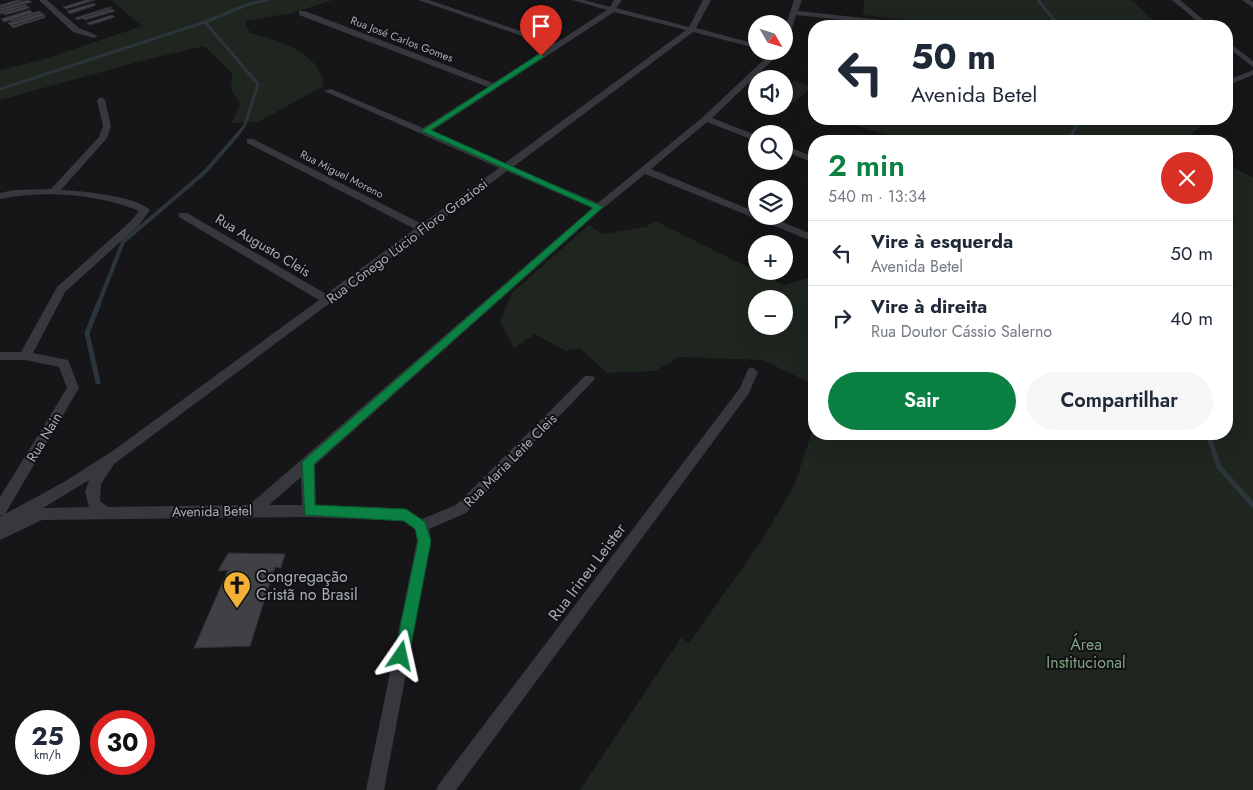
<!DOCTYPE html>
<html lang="pt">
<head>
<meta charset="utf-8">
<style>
  body { margin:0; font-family:Jost,sans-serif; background:#f6f6f7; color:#1f2937; height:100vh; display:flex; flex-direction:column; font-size:19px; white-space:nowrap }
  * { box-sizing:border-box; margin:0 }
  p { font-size:16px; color:#747a83 }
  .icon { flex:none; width:28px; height:28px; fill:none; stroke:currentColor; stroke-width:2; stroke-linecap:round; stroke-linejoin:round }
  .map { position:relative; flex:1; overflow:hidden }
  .sheet { position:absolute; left:808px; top:135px; width:425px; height:305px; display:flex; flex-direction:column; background:#fff; border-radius:20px; box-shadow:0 5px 20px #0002 }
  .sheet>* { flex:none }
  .hud { position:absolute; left:808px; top:20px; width:425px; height:105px; border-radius:20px; box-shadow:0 5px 20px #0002; background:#fff; color:#1f2937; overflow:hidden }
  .needle { width:32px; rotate:129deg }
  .buttons { position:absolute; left:748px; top:15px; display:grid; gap:10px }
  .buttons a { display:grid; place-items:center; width:45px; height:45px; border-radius:50%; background:#fff; box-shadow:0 5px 20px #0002; font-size:25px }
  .speed { position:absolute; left:15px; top:710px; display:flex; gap:10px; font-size:25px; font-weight:700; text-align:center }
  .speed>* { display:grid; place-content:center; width:65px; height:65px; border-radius:50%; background:#fff; box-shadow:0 5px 20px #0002; line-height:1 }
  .speed small { font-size:12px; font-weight:400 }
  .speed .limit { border:8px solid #d22; background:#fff; color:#111 }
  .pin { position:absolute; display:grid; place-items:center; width:42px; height:42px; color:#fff; margin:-51px -21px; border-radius:50% 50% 50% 0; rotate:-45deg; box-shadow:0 0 5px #0007 }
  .pin .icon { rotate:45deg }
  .me { position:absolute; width:55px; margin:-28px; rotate:11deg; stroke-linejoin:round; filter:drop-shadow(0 0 4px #0008) }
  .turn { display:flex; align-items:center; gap:18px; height:105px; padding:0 20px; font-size:22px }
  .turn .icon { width:65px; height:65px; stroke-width:2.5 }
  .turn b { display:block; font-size:35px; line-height:42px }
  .round { display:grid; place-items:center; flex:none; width:52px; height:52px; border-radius:26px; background:#f6f6f7 }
  .overview { display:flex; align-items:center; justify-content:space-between; height:85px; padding:0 20px }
  h1 { font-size:30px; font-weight:600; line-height:38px; color:#0b8043 }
  .button { display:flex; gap:10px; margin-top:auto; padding:10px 20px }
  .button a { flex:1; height:58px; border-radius:30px; background:#0b8043; color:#fff; font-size:20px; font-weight:600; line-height:58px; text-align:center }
  .button a+a { background:#f6f6f7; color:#1f2937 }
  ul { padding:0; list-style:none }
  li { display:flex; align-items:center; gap:15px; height:65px; padding:0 20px; border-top:1px solid #e0e1e3 }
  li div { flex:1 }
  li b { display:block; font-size:19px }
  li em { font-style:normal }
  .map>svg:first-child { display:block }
</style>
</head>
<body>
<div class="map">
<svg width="1253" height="790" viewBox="0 0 1253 790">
  <rect width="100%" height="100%" fill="#161618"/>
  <!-- green -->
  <path fill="#1e261f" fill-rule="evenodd" d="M111 0H333L292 13 245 21 250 33C277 40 321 52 324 86L258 122 232 123 240 104 231 90 232 73 204 46 141 61 0 100V70L38 61 142 26Z
    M864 0H1131L1160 26H961L863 15Z
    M794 81 812 87 793 103 784 100V90Z
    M833 119H1211L1185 139 1188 141H908Z
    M1226 163 1253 178V790H580L681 638 689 643 760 543 794 486 814 426V434H1226Z
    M655 221 784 285 814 276V385L763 360 679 357 655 371 607 373 580 348 566 351 535 334 514 348 500 321 512 293 589 225 603 234 646 227ZM756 299H784V326H756Z"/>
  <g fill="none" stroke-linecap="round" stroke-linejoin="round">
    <!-- stream-far2 -->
    <path stroke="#2c353c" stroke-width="3" d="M1038 0 1059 26
      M205 22 258 84 245 125 237 135
      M0 89 205 22 249 4 267 0
      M1071 135 1081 119"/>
    <!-- stream-far1 -->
    <path stroke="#2c353c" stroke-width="4" d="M1067 141 1072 134
      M98 305 123 242 205 172 238 134"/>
    <!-- stream -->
    <path stroke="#2c353c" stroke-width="5" d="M98 382 87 333 99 303
      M1208 434 1219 467 1253 505"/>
  </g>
  <!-- building -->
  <path fill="#404145" stroke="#303034" d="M18 0 23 1 0 8V5Z
    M28 0 32 2 0 11V8Z
    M86 0H95L66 9 63 7Z
    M94 3 96 5 70 14 67 11Z
    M25 4 27 6 0 14V11Z
    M27 6 30 8 5 15 3 13Z
    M110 7 112 8 77 20 75 18Z
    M112 9 115 11 85 20 82 18Z
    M30 10 33 13 4 22 1 19Z
    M39 11 42 13 12 22 10 20Z
    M42 13 45 15 11 26 8 23Z
    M112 15 115 17 90 25 87 23Z
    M44 16 46 17 13 28 11 26Z
    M228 553 285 554 281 568 275 567 250 646 194 648 228 570 218 571Z"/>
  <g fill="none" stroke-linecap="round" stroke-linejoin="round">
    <!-- street -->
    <path fill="#37383d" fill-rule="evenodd" d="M39 0H47L79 28 98 36 94 38 73 32Z
      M418 0H429L556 43 607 10 572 0H584L610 7 614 0H622L616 8 689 27 703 0H711L696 28 756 44V48L693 32 513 167 598 203 703 117 773 51H782L712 118 756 135V141L707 122 651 169 756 212V216H768L814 235V242L645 174 602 209 315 465 316 505 406 509 422 519 456 505 585 376H593L595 379 466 513 429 529 431 541 384 790H366L417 541 415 529 403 521 309 517 42 520 0 540V517L3 515 0 516V497L67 388 59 367 25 360H0V352H21L57 287 131 221 139 211C98 194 44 190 0 199V193L14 190 51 189 99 137 103 126 97 100 101 97 105 100 111 126 107 138 61 190C82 191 136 196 150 210L139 225 65 292 33 353 68 360 79 388 5 514 64 482 114 450 319 300 179 217V213H187L326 294 415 229 247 143V139H253L422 224 499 168 324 91 331 89 423 128 488 87 299 15V11H305L493 83 551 46ZM614 12 686 30 505 163 430 132ZM507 171 592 208 249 505 108 507 100 501 101 484 114 464ZM301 477 302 505H269ZM89 480 85 492 89 507 43 508Z
      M794 0H802L798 11 920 24 924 26H901L796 15 788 42 784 44V32Z
      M1172 0H1180L1211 26H1203Z
      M1242 0H1250L1253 2V8Z
      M1226 40 1253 61V67L1226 46Z
      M1253 70V75L1226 86V81Z
      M784 145 814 157V163L784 151Z
      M752 367 758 372 749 393 456 790H436L439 784 740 388 748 369Z"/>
  </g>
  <!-- route -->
  <path fill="#0b8043" stroke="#07532c" d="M539 54 545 56 431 130 603 207 314 464 315 505 406 509 425 522 431 541 409 656 407 661 401 663 396 661 394 656 418 541 415 529 404 521 305 515 302 462 593 208 421 131Z"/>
  <!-- icons -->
  <defs>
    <g id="church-pin" transform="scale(1.4375)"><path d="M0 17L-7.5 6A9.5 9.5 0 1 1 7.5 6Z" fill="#f2b134" stroke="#111113"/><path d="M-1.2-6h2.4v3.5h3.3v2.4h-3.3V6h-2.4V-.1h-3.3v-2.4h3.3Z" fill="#111"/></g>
  </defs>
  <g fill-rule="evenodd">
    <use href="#church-pin" x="237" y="585"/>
  </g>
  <g text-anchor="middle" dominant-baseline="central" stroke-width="4" stroke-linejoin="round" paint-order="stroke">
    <!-- far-street labels -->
    <g font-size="11" fill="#a8adb8" stroke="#111113">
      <text transform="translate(402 39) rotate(21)">Rua José Carlos Gomes</text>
      <text transform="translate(342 174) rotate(27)">Rua Miguel Moreno</text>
    </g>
    <!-- street labels -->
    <g font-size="14" fill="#a8adb8" stroke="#111113">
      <text transform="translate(407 241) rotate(-37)">Rua Cônego Lúcio Floro Graziosi</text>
      <text transform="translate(263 245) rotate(31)">Rua Augusto Cleis</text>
      <text transform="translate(44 437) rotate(-59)">Rua Nain</text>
      <text transform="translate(510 460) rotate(-45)">Rua Maria Leite Cleis</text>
      <text transform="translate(212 511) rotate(-1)">Avenida Betel</text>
    </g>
    <!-- near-street labels -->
    <g font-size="16" fill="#a8adb8" stroke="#111113">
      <text transform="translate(587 572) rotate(-53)">Rua Irineu Leister</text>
    </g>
    <!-- near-poi labels -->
    <g font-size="16" fill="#a8adb8" stroke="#111113" text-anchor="start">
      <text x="256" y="576">Congregação<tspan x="256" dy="18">Cristã no Brasil</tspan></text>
    </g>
    <!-- near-park labels -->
    <g font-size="16" fill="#7fa381" stroke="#111113">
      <text x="1086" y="644">Área<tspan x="1086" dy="18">Institucional</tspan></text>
    </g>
  </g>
</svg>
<div class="buttons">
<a><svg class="needle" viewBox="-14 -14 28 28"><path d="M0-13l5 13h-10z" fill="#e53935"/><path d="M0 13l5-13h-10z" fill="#747a83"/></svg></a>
<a><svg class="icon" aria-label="sound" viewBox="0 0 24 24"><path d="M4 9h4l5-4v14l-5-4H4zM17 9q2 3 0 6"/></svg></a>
<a><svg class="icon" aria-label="search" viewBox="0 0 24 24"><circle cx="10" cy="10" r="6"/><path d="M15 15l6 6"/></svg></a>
<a><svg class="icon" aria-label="layers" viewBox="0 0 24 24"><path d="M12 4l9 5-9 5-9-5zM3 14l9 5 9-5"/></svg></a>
<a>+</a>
<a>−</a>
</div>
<div class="speed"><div>25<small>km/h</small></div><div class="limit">30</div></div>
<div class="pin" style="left:541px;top:56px;background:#d93025"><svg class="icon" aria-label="arrive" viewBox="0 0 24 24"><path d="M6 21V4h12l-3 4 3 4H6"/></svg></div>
<svg class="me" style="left:401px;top:656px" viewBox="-20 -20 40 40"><path d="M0-17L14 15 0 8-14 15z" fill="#0b8043" stroke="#fff" stroke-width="4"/></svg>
<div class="hud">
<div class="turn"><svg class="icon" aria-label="left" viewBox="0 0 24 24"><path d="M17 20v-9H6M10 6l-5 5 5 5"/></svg><div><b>50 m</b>Avenida Betel</div></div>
</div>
<section class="sheet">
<div class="overview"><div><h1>2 min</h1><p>540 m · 13:34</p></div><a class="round" style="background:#d93025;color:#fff"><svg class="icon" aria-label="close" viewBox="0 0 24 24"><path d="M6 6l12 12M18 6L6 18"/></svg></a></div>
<ul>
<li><svg class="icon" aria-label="left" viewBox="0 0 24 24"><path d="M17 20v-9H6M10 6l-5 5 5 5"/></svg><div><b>Vire à esquerda</b><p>Avenida Betel</p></div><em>50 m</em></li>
<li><svg class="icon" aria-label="right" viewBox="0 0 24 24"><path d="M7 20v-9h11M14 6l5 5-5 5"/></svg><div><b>Vire à direita</b><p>Rua Doutor Cássio Salerno</p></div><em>40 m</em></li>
</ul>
<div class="button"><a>Sair</a><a>Compartilhar</a></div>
</section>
</div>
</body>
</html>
